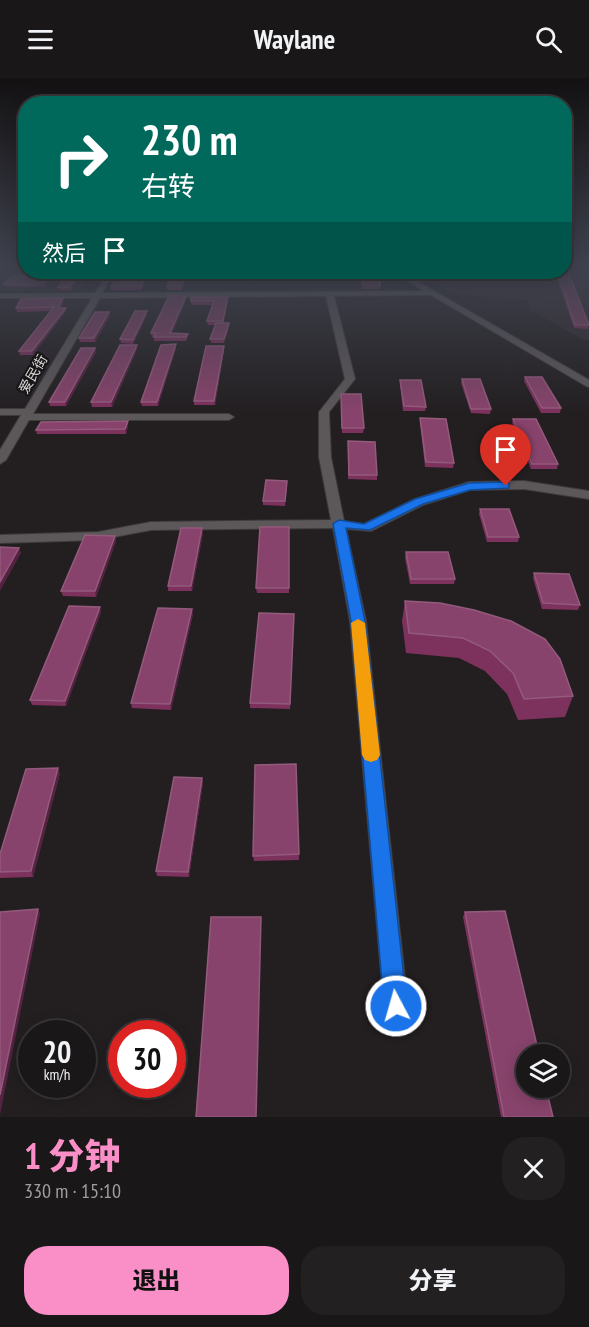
<!DOCTYPE html>
<html lang="zh">
<head>
<meta charset="utf-8">
<style>
  body { margin:0; font-family:"PT Sans Narrow","Noto Sans SC",sans-serif; background:#232022; color:#f1f3f6; height:100vh; display:flex; flex-direction:column; font-size:22px; white-space:nowrap }
  * { box-sizing:border-box; margin:0 }
  p { font-size:20px; color:#9f9fa2 }
  .icon { flex:none; width:33px; height:33px; fill:none; stroke:currentColor; stroke-width:2; stroke-linecap:round; stroke-linejoin:round }
  .map { position:relative; height:1039px; overflow:hidden }
  .sheet { display:flex; flex-direction:column; background:#1a1719; flex:1 }
  .sheet>* { flex:none }
  .top-card { position:absolute; left:18px; top:18px; width:554px; height:183px; border-radius:24px; box-shadow:0 3px 15px #0003,0 0 0 2px #383638; background:#00695c; color:#fff; overflow:hidden }
  .buttons { position:absolute; left:516px; top:966px; display:grid; gap:12px }
  .buttons a { display:grid; place-items:center; width:54px; height:54px; border-radius:50%; background:#1a1719; box-shadow:0 3px 15px #0003,0 0 0 2px #383638; font-size:30px }
  .speed { position:absolute; left:18px; top:942px; display:flex; gap:12px; font-size:30px; font-weight:700; text-align:center }
  .speed>* { display:grid; place-content:center; width:78px; height:78px; border-radius:50%; background:#1a1719; box-shadow:0 3px 15px #0003,0 0 0 2px #383638; line-height:1 }
  .speed small { font-size:15px; font-weight:400 }
  .speed .limit { border:9px solid #d22; background:#fff; color:#111 }
  .pin { position:absolute; display:grid; place-items:center; width:51px; height:51px; color:#fff; margin:-62px -26px; border-radius:50% 50% 50% 0; rotate:-45deg; box-shadow:0 0 6px #0007 }
  .pin .icon { rotate:45deg }
  .me { position:absolute; width:66px; margin:-33px; rotate:354deg; stroke-linejoin:round; filter:drop-shadow(0 0 4px #0008) }
  .turn { display:flex; align-items:center; gap:21px; height:126px; padding:0 24px; font-size:27px }
  .turn .icon { width:78px; height:78px; stroke-width:2.5 }
  .turn b { display:block; font-size:42px; line-height:51px }
  .then { display:flex; align-items:center; height:57px; padding:0 24px; background:#0003; gap:12px; font-size:22px }
  .round { display:grid; place-items:center; flex:none; width:63px; height:63px; border-radius:24px; background:#232022 }
  .head { display:flex; align-items:center; justify-content:space-between; height:102px; padding:0 24px }
  h1 { font-size:36px; font-weight:800; line-height:45px; color:#fa8fc7 }
  .primary-button { display:flex; gap:12px; margin-top:auto; padding:12px 24px }
  .primary-button a { flex:1; height:69px; border-radius:24px; background:#fa8fc7; color:#111; font-size:24px; font-weight:800; line-height:69px; text-align:center }
  .primary-button a+a { background:#232022; color:#f1f3f6 }
  header { display:flex; justify-content:space-between; align-items:center; height:78px; padding:0 24px; background:#1a1719; font-size:27px; font-weight:800 }
  .map>svg:first-child { display:block }
</style>
</head>
<body>
<header><svg class="icon" aria-label="menu" viewBox="0 0 24 24"><path d="M4 6h16M4 12h16M4 18h16"/></svg>Waylane<svg class="icon" aria-label="search" viewBox="0 0 24 24"><circle cx="10" cy="10" r="6"/><path d="M15 15l6 6"/></svg></header>
<div class="map">
<svg width="589" height="1039" viewBox="0 0 589 1039">
  <rect width="100%" height="100%" fill="#231f21"/>
  <!-- built -->
  <path fill="#31292d" d="M0 188H25L26 194H91L79 213H0Z
    M564 188H589V262H584L530 232 528 222 454 216 417 194H564Z"/>
  <g fill="none" stroke-linecap="round" stroke-linejoin="round">
    <!-- minor casing -->
    <g stroke="#3e3b3d" stroke-width="2">
      <path id="minor" d="M108 194H115L102 215 424 213 393 194H401L589 302V309L586 308 431 217 334 218 355 301 329 334 331 379 344 443 364 446 415 421 469 404 524 403 589 413V421L524 411 470 412 423 427 371 453 346 451 366 543 408 928 405 937 396 940 387 937 384 928 350 543 333 450 151 452 98 462 0 465V457L98 454 151 444 331 442 319 379V334L345 301 326 218 100 220 33 336H229L234 339 229 342H29L6 382 0 386V372L21 337H0V331H25L92 220H0V216L95 215Z"/>
    </g>
    <!-- minor -->
    <use href="#minor" fill="#5c5759" fill-rule="evenodd"/>
  </g>
  <!-- wall -->
  <path fill="#7d315d" d="M174 194H189L182 212H167V208Z
    M363 194H381L380 211H362Z
    M555 194H564L589 246 588 251 574 250Z
    M72 195V194H82L80 195V198L71 212H58V209Z
    M51 201 45 209H5L4 206Z
    M129 204H143L144 207 141 212H111V208Z
    M228 219V223L223 245H229V249L224 265H211L210 261 216 247H208L207 243 212 227H191V223Z
    M63 220V224L61 230H66V233L33 277H20L19 273 51 233 17 234 16 230Z
    M186 222 172 255 188 259 186 263H154V259H152L151 255Z
    M147 233V237L133 266 121 265 120 261Z
    M109 234 110 238 95 264H80L79 260Z
    M137 267V271L112 329H92L91 324Z
    M95 270 96 274 66 328H50L49 324Z
    M176 270 158 328H142L141 324Z
    M224 272 215 327H194V323Z
    M525 299 561 330 560 335H541L524 303Z
    M462 301 491 331 490 336 471 335 461 305Z
    M400 302 426 329 425 333H403L400 306Z
    M341 320 364 350 363 355H342Z
    M420 340 454 385 453 390 425 389 420 344Z
    M513 341 558 386 557 391H531L512 345Z
    M128 343V348L126 356H37L36 352Z
    M348 363 377 397V402L348 401Z
    M287 408 285 428 263 427V423Z
    M480 431 519 459 518 464H487L479 436Z
    M289 449V515H257L256 510Z
    M203 455 192 513H168V508Z
    M115 458 116 463 96 519 63 518 61 513Z
    M406 474 455 501 454 506H410L405 480Z
    M534 495 580 527 578 532 542 531 533 500Z
    M405 523 573 618 565 639 518 642 507 616 485 593 459 580 406 575 402 543Z
    M101 534 66 628 32 627 30 622Z
    M193 536 171 632 132 630 131 625Z
    M294 536 290 631 250 630V625Z
    M296 686 299 782 254 783 253 778Z
    M60 695 33 799 0 800V776Z
    M202 700 203 705 189 799 157 798 156 793Z
    M465 834 553 1039H501L463 839Z"/>
  <!-- shaded-wall -->
  <path fill="#552240" d="M133 194H135L127 207 126 204Z
    M187 194H189V195L182 212V208Z
    M80 195V198L71 212 70 209Z
    M51 198V201L45 209 44 206Z
    M186 218V222L171 259 170 255Z
    M228 219V223L223 247V243Z
    M63 220V224L59 233 58 230Z
    M66 230V233L33 277 32 273Z
    M147 233V237L133 266V262Z
    M109 234 110 238 95 264 94 260Z
    M229 245V249L224 265V261Z
    M176 266V270L158 328 157 324Z
    M137 267V271L112 329 111 324Z
    M224 268V272L215 327 214 323Z
    M95 270 96 274 66 328 65 324Z
    M128 343V348L126 356 125 351Z
    M202 450 203 455 192 513 191 508Z
    M115 458 116 463 96 519 95 513Z
    M19 470 21 475 0 513V504Z
    M100 529 101 534 66 628 65 623Z
    M192 531 193 536 171 632 170 626Z
    M58 690 60 695 33 799 31 793Z
    M202 700 203 705 189 799 188 794Z
    M38 831 40 836 0 1037V1017Z"/>
  <!-- building -->
  <path fill="#87436b" stroke="#945a7c" stroke-width="1.5" d="M564 188H566L589 247H575L557 194H564Z
    M121 194H133L126 204H143L141 208H111Z
    M174 194H187L182 208H167Z
    M363 194H381L380 208 362 207Z
    M68 195H80L70 209H58Z
    M12 198H51L44 206H4Z
    M169 218H186L170 255 188 256 186 259H154L156 255H151Z
    M191 219H228L223 243H207L214 223H191Z
    M63 220 58 230H66L32 273H19L54 229 16 230 21 221Z
    M135 233H147L133 262 120 261Z
    M95 234H109L94 260H79Z
    M216 245H229L224 261H210Z
    M176 266 157 324H141L161 267Z
    M120 267H137L111 324H91Z
    M206 268H224L214 323H194Z
    M81 270H95L65 324H49Z
    M525 299H542L561 330H542Z
    M462 301H480L491 331H471Z
    M400 302H421L426 329 404 328Z
    M341 316H361L364 350H342Z
    M420 340 446 341 454 385 426 384Z
    M513 341H536L558 386H532Z
    M128 343 125 351 36 352 41 344Z
    M348 363 375 364 377 397H349Z
    M266 402 287 403 285 423H263Z
    M480 431H509L519 459H488Z
    M260 449H289V510H256Z
    M181 450H202L191 508H168Z
    M85 457 115 458 95 513H61Z
    M0 469 19 470 0 504Z
    M406 474H448L455 501H411Z
    M534 495 569 496 580 527 543 525Z
    M405 523 440 525 474 532 511 543 545 561 560 581 573 618 524 621 513 595 490 573 463 560 409 555Z
    M69 528 100 529 65 623 30 622Z
    M158 530 192 531 170 626 131 625Z
    M259 535 294 536 290 626 250 625Z
    M296 686 299 776 253 778 255 687Z
    M58 690 31 793 0 794V776L26 691Z
    M174 699 202 700 188 794 156 793Z
    M38 831 0 1017V834Z
    M505 833 539 976H526V1010H546L553 1039H504L465 834Z
    M211 839H261L256 1039H196Z"/>
  <!-- sky -->
  <linearGradient id="sky" x2="0" y2="1"><stop stop-color="#131112"/><stop offset="0.56" stop-color="#3f424e"/><stop offset="1" stop-color="#3f424e" stop-opacity="0"/></linearGradient>
  <rect width="589" height="334" fill="url(#sky)"/>
  <!-- route -->
  <path fill="#1a73e8" stroke="#114b97" stroke-width="1.5" d="M506 404 509 405V410L470 412 423 426 370 452 346 450 365 543 407 928 404 936 396 940 388 936 384 928 351 543 333 446 339 442 364 446 415 421 469 405Z"/>
  <!-- slow -->
  <path fill="#f59e0b" d="M358 541 365 545 380 677 377 682 371 684 365 682 362 677 351 545Z"/>
  <g text-anchor="middle" dominant-baseline="central" stroke-width="4.5" stroke-linejoin="round" paint-order="stroke">
    <!-- far-street labels -->
    <g font-size="14" fill="#dbd9da" stroke="#1a1618">
      <text transform="translate(33 296) rotate(-60)">爱民街</text>
    </g>
  </g>
</svg>
<div class="buttons">
<a><svg class="icon" aria-label="layers" viewBox="0 0 24 24"><path d="M12 4l9 5-9 5-9-5zM3 14l9 5 9-5"/></svg></a>
</div>
<div class="speed"><div>20<small>km/h</small></div><div class="limit">30</div></div>
<div class="pin" style="left:506px;top:408px;background:#d93025"><svg class="icon" aria-label="arrive" viewBox="0 0 24 24"><path d="M6 21V4h12l-3 4 3 4H6"/></svg></div>
<svg class="me" style="left:396px;top:928px" viewBox="-20 -20 40 40"><circle r="17" fill="#1a73e8" stroke="#fff" stroke-width="3"/><path d="M0-11L8 9 0 5-8 9z" fill="#fff"/></svg>
<div class="top-card">
<div class="turn"><svg class="icon" aria-label="right" viewBox="0 0 24 24"><path d="M7 20v-9h11M14 6l5 5-5 5"/></svg><div><b>230 m</b>右转</div></div>
<div class="then">然后<svg class="icon" aria-label="arrive" viewBox="0 0 24 24"><path d="M6 21V4h12l-3 4 3 4H6"/></svg></div>
</div>
</div>
<section class="sheet">
<div class="head"><div><h1>1 分钟</h1><p>330 m · 15:10</p></div><a class="round"><svg class="icon" aria-label="close" viewBox="0 0 24 24"><path d="M6 6l12 12M18 6L6 18"/></svg></a></div>
<div class="primary-button"><a>退出</a><a>分享</a></div>
</section>
</body>
</html>
